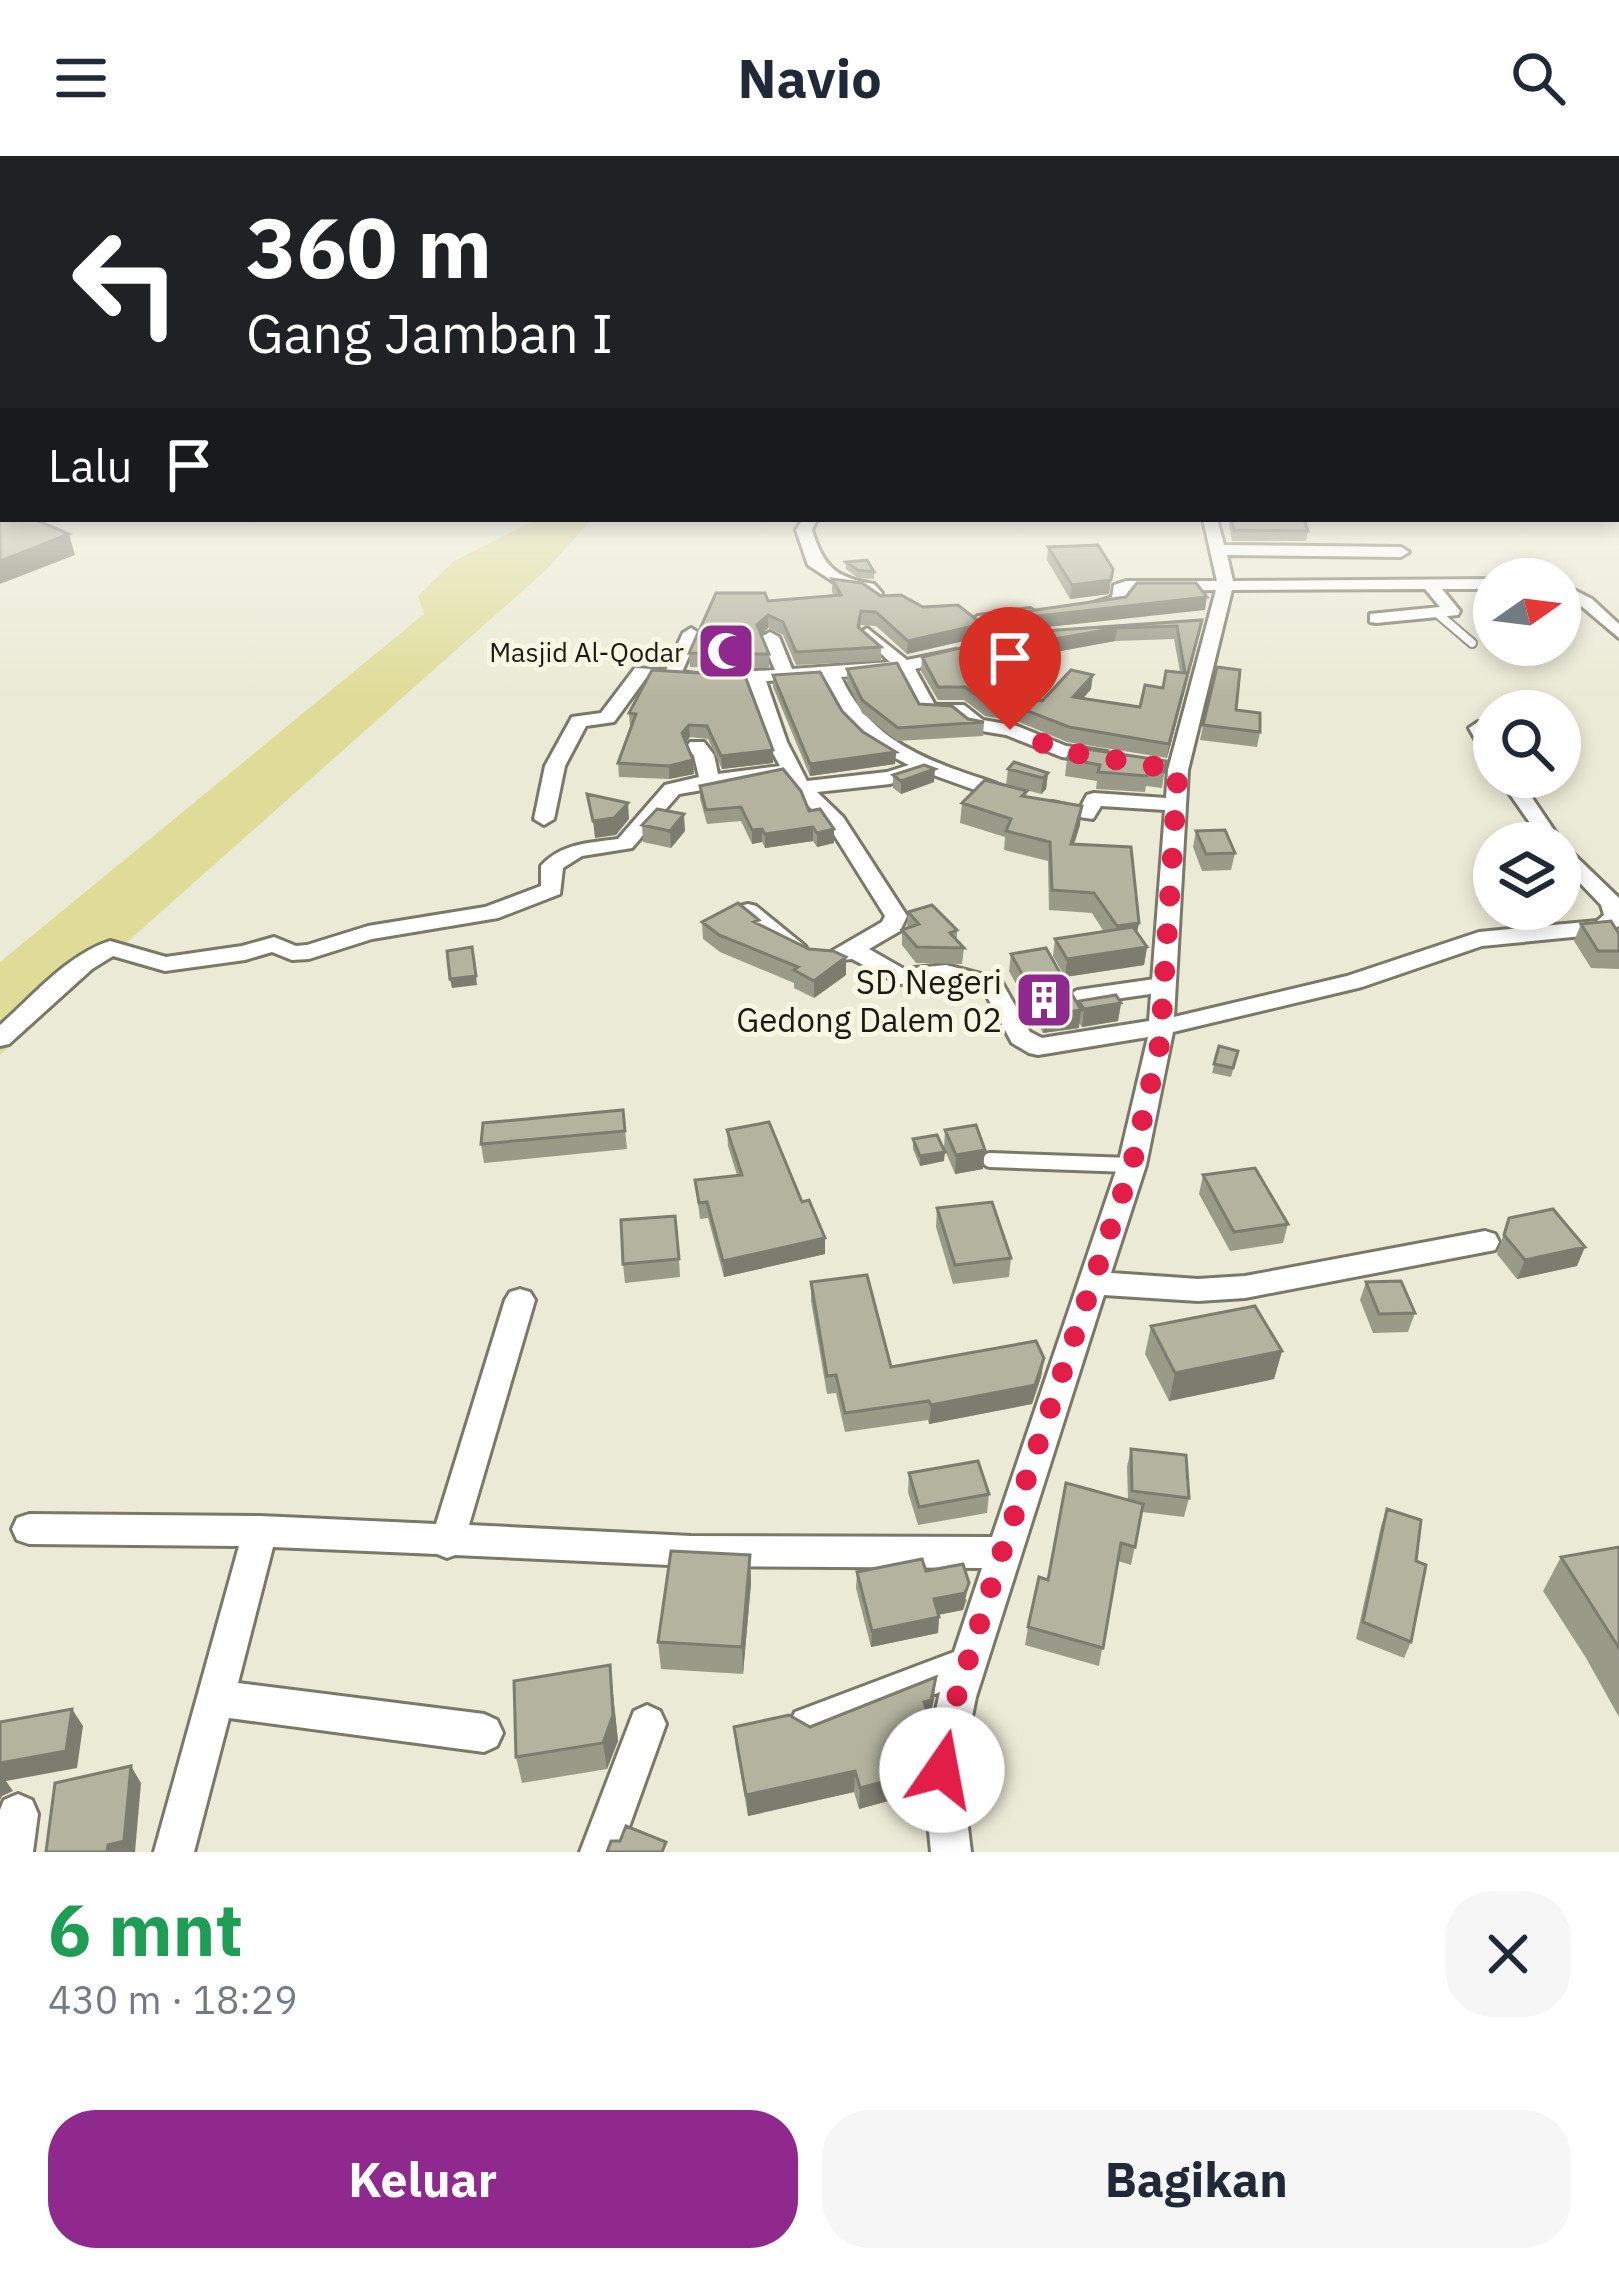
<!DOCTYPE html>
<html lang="id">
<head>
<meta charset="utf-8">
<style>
  body { margin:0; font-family:"IBM Plex Sans",sans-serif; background:#f6f6f7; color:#1f2937; height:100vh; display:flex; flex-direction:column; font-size:45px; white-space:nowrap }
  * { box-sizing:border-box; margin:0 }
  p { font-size:39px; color:#747a83 }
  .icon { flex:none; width:66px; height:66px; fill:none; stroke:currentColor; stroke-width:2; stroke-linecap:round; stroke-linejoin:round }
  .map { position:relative; height:1696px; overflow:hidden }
  .drawer { display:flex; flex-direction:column; background:#fff; flex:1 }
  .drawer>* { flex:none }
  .guide { position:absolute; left:0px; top:0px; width:1620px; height:366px; box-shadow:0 6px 18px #0003; background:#202124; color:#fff; overflow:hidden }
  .needle { width:78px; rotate:76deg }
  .fabs { position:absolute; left:1473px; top:402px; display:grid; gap:24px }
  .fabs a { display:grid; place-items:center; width:108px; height:108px; border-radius:50%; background:#fff; box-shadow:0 6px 18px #0003; font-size:60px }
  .pin { position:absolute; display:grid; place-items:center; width:102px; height:102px; color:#fff; margin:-123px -51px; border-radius:50% 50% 50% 0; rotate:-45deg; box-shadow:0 0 12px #0007 }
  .pin .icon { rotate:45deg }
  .me { position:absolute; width:132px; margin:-66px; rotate:12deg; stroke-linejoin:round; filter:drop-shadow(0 0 9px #0008) }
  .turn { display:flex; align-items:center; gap:42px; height:252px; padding:0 48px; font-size:54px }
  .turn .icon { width:156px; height:156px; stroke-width:2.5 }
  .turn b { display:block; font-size:84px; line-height:102px }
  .then { display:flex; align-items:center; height:114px; padding:0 48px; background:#0003; gap:24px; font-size:45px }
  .round { display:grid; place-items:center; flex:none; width:126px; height:126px; border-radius:48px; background:#f6f6f7 }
  .headline { display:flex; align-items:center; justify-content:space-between; height:204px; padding:0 48px }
  h1 { font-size:72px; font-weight:800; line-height:90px; color:#1e9e55 }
  .primary-button { display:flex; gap:24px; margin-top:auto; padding:24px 48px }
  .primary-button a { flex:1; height:138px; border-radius:48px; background:#8f298e; color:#fff; font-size:48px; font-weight:800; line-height:138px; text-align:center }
  .primary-button a+a { background:#f6f6f7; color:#1f2937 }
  header { display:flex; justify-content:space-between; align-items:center; height:156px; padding:0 48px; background:#fff; font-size:54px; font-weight:800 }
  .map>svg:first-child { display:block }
</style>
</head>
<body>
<header><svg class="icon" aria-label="menu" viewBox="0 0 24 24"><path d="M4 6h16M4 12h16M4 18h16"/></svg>Navio<svg class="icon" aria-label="search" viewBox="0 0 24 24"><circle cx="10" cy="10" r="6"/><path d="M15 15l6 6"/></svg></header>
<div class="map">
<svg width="1619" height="1696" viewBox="0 0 1619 1696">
  <rect width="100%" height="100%" fill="#ebead6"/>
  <!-- green -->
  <path fill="#dfdc98" d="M537 363H592L546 414 0 899V806L424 458 418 440 454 405Z"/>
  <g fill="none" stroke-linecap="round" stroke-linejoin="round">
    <!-- lane-far1 casing -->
    <g stroke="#7a7967" stroke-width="12">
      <path id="lane-far1" d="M1438 458 1472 487"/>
    </g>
    <!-- lane casing -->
    <g stroke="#7a7967" stroke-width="20">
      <path id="lane" d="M1079 841 1163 829
        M990 1004 1130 1009"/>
    </g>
    <!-- street casing -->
    <g stroke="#7a7967" stroke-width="6">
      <path id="street" d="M803 363H817L812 374C823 410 835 422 874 428L882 437 880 440 846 434 808 409 796 374Z
        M1203 363H1217L1224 389 1401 391 1409 396 1401 401 1227 399 1233 425 1494 423V433H1442L1460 455 1458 459 1376 467 1370 466V458L1440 451 1425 433 1232 434 1188 614 1174 861 1347 820 1479 776 1597 765 1604 759 1601 749 1560 706V687H1544L1498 621H1518L1564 689 1619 742V770L1603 778 1482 790 1362 831 1173 876 1146 1009 1111 1117 1198 1123 1245 1120 1485 1075 1495 1078 1499 1086 1495 1094 1245 1142 1198 1145 1104 1139 976 1541 961 1614 971 1696H931L923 1614 940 1536 808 1588 795 1582 789 1569 795 1556 954 1496 982 1412 691 1410 455 1399 447 1402 437 1398 273 1391 238 1527 484 1558 497 1564 503 1577 497 1590 484 1596 229 1562 194 1696H154L239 1390 29 1388 17 1384 12 1373 17 1362 29 1358 260 1360 436 1368 505 1144 510 1136 520 1133 530 1136 535 1144 469 1369 691 1380 992 1381 1118 1009 1148 881 1038 899 1029 897 1012 887 983 833 946 823 900 828 852 803 832 805 828 800 832 795 882 766 885 760 828 669 794 636 785 620 679 638 632 692 582 700 563 712 560 738 498 762 372 783 309 803 292 804 272 796 245 804 165 815 113 800 92 813 9 888 0 890V869C32 841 68 798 110 785L166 801 242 790 274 781 296 790 307 789 368 770 485 751 541 730V710C561 687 590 687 618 683L665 629 699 621 694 600 687 590 690 586H704L714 599 718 618 780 610 767 586 749 527 696 529 646 522 614 566 586 570 565 610 554 663 544 669 534 663 545 610 572 561 601 557 635 512 666 514 683 477 691 472 699 477 682 516 696 518 775 514 761 481 770 476 779 481 792 513 890 506 859 477 867 472 907 504 956 494V502L915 513 935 549H964L983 564 1017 570 1066 590 1107 596 1110 600 1100 606 1062 601 1006 579 970 573 953 559H922L899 516 841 521C867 576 910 598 965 617 982 623 1003 628 1017 639L1007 645 1000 643 925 616 890 628 817 636 843 661 907 760 900 775 869 793 904 813 946 809 1000 823 1030 876 1042 882 1149 865 1165 654 1101 650 1093 663 1045 656 1042 652 1052 646 1080 652 1087 639 1094 637 1166 642 1168 614 1216 434 1128 435 1126 448 1094 454 1086 449 1112 441 1114 429 1126 425H1217ZM824 522C842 563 868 590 909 609L887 616 807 625 787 586 766 525Z
        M1560 427 1592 443 1619 468V482L1580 449 1560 439Z
        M1030 453 1038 458 1036 462 978 470 970 465 978 460Z
        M1478 566 1485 568 1494 583V606L1487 604 1469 572Z
        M748 748 756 750 805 790 808 795 805 800H789L740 760 737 755 740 750Z
        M647 1549 660 1555 666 1568 620 1696H580L634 1555Z
        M18 1638 32 1644 38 1658 33 1696H0V1654L4 1644Z"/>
    </g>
    <!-- lane-far1 -->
    <use href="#lane-far1" stroke="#fff" stroke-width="8"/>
    <!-- lane -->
    <use href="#lane" stroke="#fff" stroke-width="14"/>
    <!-- street -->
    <use href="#street" fill="#fff" fill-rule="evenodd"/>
  </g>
  <!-- wall -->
  <path fill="#9a9a89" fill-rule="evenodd" d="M1230 363H1304L1308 375 1306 385H1232L1229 369Z
    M1048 391 1109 438 1070 443 1047 404Z
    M846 406 874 416V423L858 422 846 413Z
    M832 423 881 440 982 468 981 481 907 498 876 470 861 469 860 473 881 491V505L796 509 783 479 768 472 761 479 769 498V512L690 511 689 497 768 445 834 439 832 436Z
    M1202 464 1167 602 1067 586 1019 566 985 560 964 544H938L921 515 922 501 1029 476ZM1174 483 1180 516 1140 551 1083 543 1091 533 1025 549 987 523V520L1016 514 1017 503 1115 485Z
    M847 513 919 548 984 566 983 580 897 585 862 557 847 526Z
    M652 514 773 594V607L722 613 708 583 690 581 686 586 693 604 694 618 669 623 619 621 618 607 632 570H630L629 557Z
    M773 519 842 555 863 576 896 596 895 608 810 620 773 531Z
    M1236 554 1260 576 1257 591 1200 584 1203 569Z
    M1067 603 1166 605 1162 632 1146 630 1145 636 1096 633 1097 625 1065 620Z
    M1008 613 1048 617 1046 633 1041 638 1006 629Z
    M893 619 934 626 901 638 893 632Z
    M700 630 809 655 834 687 817 691 813 685 765 692 762 686 752 688 741 665 707 668 700 643Z
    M1027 635 1026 641 1080 669 1074 688 1147 791 1144 809 1065 821 1053 800 1055 783 1104 776 1092 757 1049 754 1048 705 1004 694 1005 681 960 667 962 647Z
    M642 669 685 675 671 692 643 686Z
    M1196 675 1235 697 1231 714 1202 715 1193 691Z
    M908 756 957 774V784L964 792 962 808 916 807 902 789V774L907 772Z
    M702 766 759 769 809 793 846 801V819L814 842 794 832V827L720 796 703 783Z
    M1581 768 1619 778V813L1591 812 1574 785Z
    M1011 798 1079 849V845L1121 847 1118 865 1082 871 1079 867V872L1043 877 1009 815Z
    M1219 890 1238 895 1231 921 1212 917Z
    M623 954 627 993 484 1007 481 988Z
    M727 974 802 1046 825 1098 724 1121 708 1062 700 1063 695 1024 737 1019 728 990Z
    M945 974 983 1013 955 1018 944 992Z
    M913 983 944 1005 920 1010 913 993Z
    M1203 1019 1288 1068 1283 1087 1230 1095 1199 1038Z
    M937 1052 1011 1102 1009 1121 953 1128 936 1071Z
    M1509 1062 1577 1110 1517 1123 1497 1098Z
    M679 1103 680 1121 625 1127 623 1108Z
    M811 1126 891 1211 1044 1202 1041 1221 1032 1248 929 1268 928 1264 845 1276 836 1237 827 1238 811 1145Z
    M1366 1126 1415 1157 1408 1176 1373 1177 1360 1144Z
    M1151 1170 1282 1195 1274 1223 1169 1245 1145 1198Z
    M1131 1293 1189 1342 1184 1361 1142 1356 1131 1409 1118 1405 1099 1510 1025 1489 1028 1471 1048 1424 1128 1344 1127 1311Z
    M909 1317 989 1338 987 1357 918 1369 908 1336Z
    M1387 1353 1416 1405 1411 1486 1404 1502 1356 1483 1381 1370Z
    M1619 1391V1561L1586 1502 1543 1435 1561 1401Z
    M750 1399 751 1427 743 1518 661 1513 658 1486Z
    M926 1415 967 1444 963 1454 939 1458 938 1477 871 1491 856 1432 857 1416Z
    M610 1509 618 1585 607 1613 522 1627 516 1601Z
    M934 1543 929 1566H927L921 1600 923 1615 921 1636 859 1653 854 1636 748 1660 736 1592 734 1571H810Z"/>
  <!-- shaded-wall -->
  <path fill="#7d7d6f" d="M69 378 75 399 0 428V405Z
    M1113 413 1109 438 1070 443 1072 429Z
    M1207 441 1205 454 1001 476 1002 464Z
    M768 459V472L757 483V469Z
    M1202 464 1200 477 1167 602 1169 588Z
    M982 468 981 481 907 498 908 485Z
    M1117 472 1115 485 1017 503 1016 514 987 520 986 529 978 531 980 507 992 494Z
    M1093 519 1091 533 1071 555 1073 541Z
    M689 569 690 581 682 590V577Z
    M773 594V607L722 613 721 600Z
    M896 596 895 608 810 620V608Z
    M693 604 694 618 669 623V610Z
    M935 613 934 626 901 638V625Z
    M1048 617 1046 633 1041 638 1043 622Z
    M628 647 629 663 616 679 595 682 593 665Z
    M1082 650 1080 669 1068 707 1071 688Z
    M684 658 685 675 671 692 670 675Z
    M813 671V685L765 692V678Z
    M762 673V686L752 688V674Z
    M834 673V687L817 691V677Z
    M1139 767 1135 787 1114 790 1117 770Z
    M1147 791 1144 809 1065 821 1067 803Z
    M846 801V819L814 842V825Z
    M476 820 477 829 452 832 450 823Z
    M1121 847 1118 865 1082 871 1084 853Z
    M1081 854 1079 872 1043 877 1045 859Z
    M985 994 983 1013 955 1018 956 999Z
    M945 996 944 1005 920 1010V1000Z
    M825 1082V1098L724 1121 723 1105Z
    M1585 1091 1577 1110 1517 1123 1525 1104Z
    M1282 1195 1274 1223 1169 1245 1175 1217Z
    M1044 1202 1041 1221 1032 1248 929 1268 931 1249Z
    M750 1399 751 1427 743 1518 742 1491Z
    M969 1427 963 1454 933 1460 934 1443Z
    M939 1461 938 1477 871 1491 872 1475Z
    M610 1509 618 1585 607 1613 603 1587Z
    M936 1521 934 1543 929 1566H927L919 1613 924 1546Z
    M72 1553 83 1570 77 1612 6 1625 13 1635 2 1640 0 1644V1607Z
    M131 1610 141 1627 135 1696H107Z
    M855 1615 854 1636 748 1660 746 1639Z
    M923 1615 921 1636 859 1653 860 1632Z"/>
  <!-- building -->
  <path fill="#b3b39f" stroke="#7d7d6f" stroke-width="3" fill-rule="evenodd" d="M0 348 3 350V363H34L69 378 0 405Z
    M1231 363H1304L1308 375 1234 374Z
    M1098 389 1113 413 1111 424 1072 429 1048 391Z
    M867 404 874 416 858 414 846 406Z
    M832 423 862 427 881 440 901 439 923 451 958 449 982 468 908 485 876 456 861 455 858 471 881 491 796 496 783 466 768 459 757 469 769 498 689 497 716 437H765L768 445 841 439Z
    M1137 427H1196L1207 441 1002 464 1000 459 1126 441Z
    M1202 464 1169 588 1069 571 1020 552 986 546 965 531H938L922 501 1029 476ZM1177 470 1185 517 1166 515 1163 532 1145 529 1140 551 1073 541 1093 519 1071 514 1042 545 1035 543 1025 549 979 517 987 515 980 507 1017 500 992 494 1117 472Z
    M897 507 919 548 952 550 968 563 984 566 898 572 862 544 847 513Z
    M1217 511 1240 514 1236 554 1260 557V576L1203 569Z
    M652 514 745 520 773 594 721 600 707 570 689 569 682 577 693 604 669 610 618 607 636 558 629 557Z
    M820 516 842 555 863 576 896 596 810 608 773 519Z
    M1073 591 1166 605 1165 616 1148 614 1147 620 1098 616 1100 609 1067 603Z
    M1014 606 1048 617 1043 622 1008 613Z
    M924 609 935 613 901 625 893 619Z
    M783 613 801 635 809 655 820 653 834 673 817 677 813 671 765 678 762 673 752 674 741 651 706 654 700 630Z
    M985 624 1027 635 1022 640 1082 650 1071 688 1131 691 1139 767 1117 770 1094 737 1052 734 1050 686 1006 675 1011 663 962 647Z
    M587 638 628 647 614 662 593 665Z
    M657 653 684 658 670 675 642 669Z
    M1225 674 1235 697 1206 698 1196 675Z
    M738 747 759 764 754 766 809 793 833 795 846 801 814 825 794 814 798 811 719 779 702 766Z
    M932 749 957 774 950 777 964 792 917 791 902 774 919 768 908 756Z
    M1611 765 1619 778V795H1598L1581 768Z
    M1133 771 1147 791 1067 803 1055 783Z
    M472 791 476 820 450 823 447 795Z
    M1046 792 1081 854 1045 859 1011 798Z
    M1116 839 1121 847 1084 853 1079 845Z
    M1219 890 1238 895 1233 912 1214 908Z
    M623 954 625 975 481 988 483 967Z
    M769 966 802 1046 809 1044 825 1082 723 1105 707 1046 699 1047 695 1024 742 1019 727 974Z
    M976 969 985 994 956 999 945 974Z
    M937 979 945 996 920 1000 913 983Z
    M1255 1012 1288 1068 1234 1076 1203 1019Z
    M992 1046 1011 1102 955 1109 937 1052Z
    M1553 1053 1585 1091 1525 1104 1504 1079 1509 1062Z
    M675 1060 679 1103 623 1108 621 1064Z
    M867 1119 891 1211 1036 1185 1044 1202 1035 1229 931 1249 929 1245 845 1257 836 1219 827 1220 811 1126Z
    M1401 1125 1415 1157 1379 1158 1366 1126Z
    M1255 1150 1282 1195 1175 1217 1151 1170Z
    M1131 1293 1186 1299 1189 1342 1132 1335Z
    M978 1305 989 1338 919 1351 909 1317Z
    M1066 1327 1143 1348 1135 1391 1121 1387 1103 1492 1028 1471 1039 1421 1048 1424Z
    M1387 1353 1421 1364 1416 1405 1426 1409 1411 1486 1363 1466Z
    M1619 1391V1492L1561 1401Z
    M671 1395 750 1399 742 1491 658 1486Z
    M922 1403 926 1415 963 1408 969 1427 965 1437 934 1443 939 1461 872 1475 857 1416Z
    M610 1509 613 1559 603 1587 516 1601 514 1525Z
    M936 1521 931 1544 924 1546 928 1558 921 1592 923 1615 860 1632 855 1615 746 1639 734 1571 789 1559 810 1571Z
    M72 1553 66 1595 0 1607V1566Z
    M131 1610 124 1685 108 1689 107 1696H46L55 1627Z
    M626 1670 666 1686 662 1696H607L611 1685H620Z"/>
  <!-- sky -->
  <linearGradient id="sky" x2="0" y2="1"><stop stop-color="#87a59a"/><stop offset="0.56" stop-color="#f6f6ed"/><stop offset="1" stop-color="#f6f6ed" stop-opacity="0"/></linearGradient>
  <rect width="1619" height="541" fill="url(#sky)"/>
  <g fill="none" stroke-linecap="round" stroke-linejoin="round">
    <!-- route -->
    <path stroke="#e11d48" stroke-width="21" stroke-dasharray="0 37.8" d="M942 1614 957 1540 1002 1396 1132 1009 1160 887 1178 614 1062 595 1010 574"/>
  </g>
  <!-- icons -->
  <defs>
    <g id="mosque-square" transform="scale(3)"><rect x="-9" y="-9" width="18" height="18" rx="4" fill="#8f298e" stroke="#f8f7e3"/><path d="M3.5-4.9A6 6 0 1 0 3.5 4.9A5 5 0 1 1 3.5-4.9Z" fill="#fff"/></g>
    <g id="building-square" transform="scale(3)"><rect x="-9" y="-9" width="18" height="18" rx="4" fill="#8f298e" stroke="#f8f7e3"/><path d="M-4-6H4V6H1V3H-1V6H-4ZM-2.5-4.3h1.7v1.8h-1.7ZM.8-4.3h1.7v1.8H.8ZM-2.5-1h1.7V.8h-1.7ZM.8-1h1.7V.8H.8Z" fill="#fff"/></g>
  </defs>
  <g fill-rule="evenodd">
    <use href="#mosque-square" x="726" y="495"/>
    <use href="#building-square" x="1044" y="844"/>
  </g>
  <g text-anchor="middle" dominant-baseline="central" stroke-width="10" stroke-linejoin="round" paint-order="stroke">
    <!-- far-poi labels -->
    <g font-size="27" fill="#1a1a13" stroke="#f8f7e3" text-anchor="end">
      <text x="684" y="495">Masjid Al-Qodar</text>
    </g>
    <!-- poi labels -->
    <g font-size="33" fill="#1a1a13" stroke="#f8f7e3" text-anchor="end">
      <text x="1002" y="825">SD Negeri<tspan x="1002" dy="38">Gedong Dalem 02</tspan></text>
    </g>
  </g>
</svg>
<div class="fabs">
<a><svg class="needle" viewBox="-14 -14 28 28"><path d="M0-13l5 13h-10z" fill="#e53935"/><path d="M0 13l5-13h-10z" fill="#747a83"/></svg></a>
<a><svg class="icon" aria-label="search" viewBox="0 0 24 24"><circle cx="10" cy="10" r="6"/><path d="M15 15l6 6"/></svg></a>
<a><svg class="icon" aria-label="layers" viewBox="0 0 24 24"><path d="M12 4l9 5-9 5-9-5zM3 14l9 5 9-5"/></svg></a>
</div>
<div class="pin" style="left:1010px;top:574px;background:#d93025"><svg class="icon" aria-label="arrive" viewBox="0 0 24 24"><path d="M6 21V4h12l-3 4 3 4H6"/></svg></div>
<svg class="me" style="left:942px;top:1614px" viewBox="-20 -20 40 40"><circle r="19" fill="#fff"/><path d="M0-13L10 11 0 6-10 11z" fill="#e11d48"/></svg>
<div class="guide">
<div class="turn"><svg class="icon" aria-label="left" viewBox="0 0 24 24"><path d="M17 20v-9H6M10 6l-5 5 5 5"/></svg><div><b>360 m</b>Gang Jamban I</div></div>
<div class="then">Lalu<svg class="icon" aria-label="arrive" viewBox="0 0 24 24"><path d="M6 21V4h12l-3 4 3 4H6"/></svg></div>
</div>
</div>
<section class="drawer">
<div class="headline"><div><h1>6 mnt</h1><p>430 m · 18:29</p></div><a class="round"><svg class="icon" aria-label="close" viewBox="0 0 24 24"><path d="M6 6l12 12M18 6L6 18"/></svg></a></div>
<div class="primary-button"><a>Keluar</a><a>Bagikan</a></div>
</section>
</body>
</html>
